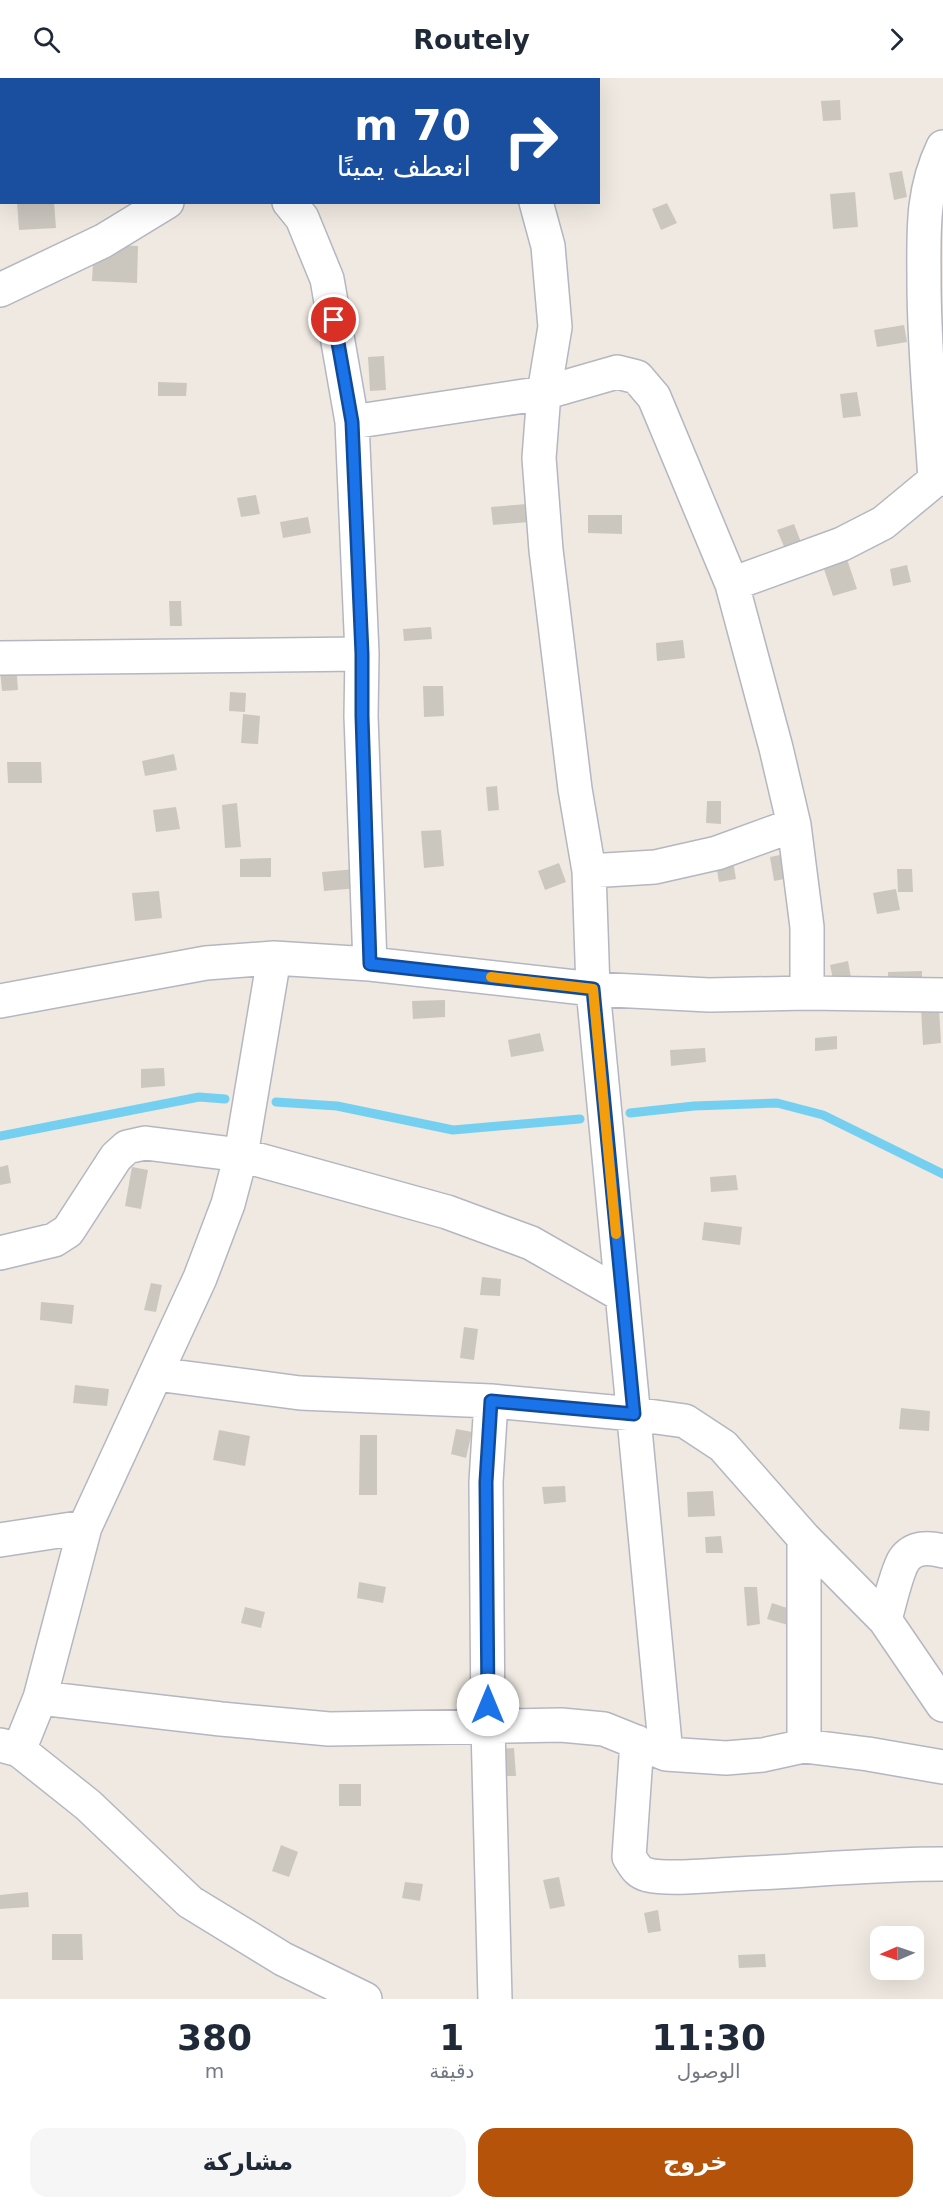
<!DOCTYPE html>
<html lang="ar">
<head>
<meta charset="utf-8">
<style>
  body { margin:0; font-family:"DejaVu Sans","Noto Naskh Arabic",sans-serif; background:#f6f6f7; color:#1f2937; direction:rtl; height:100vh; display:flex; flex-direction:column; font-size:22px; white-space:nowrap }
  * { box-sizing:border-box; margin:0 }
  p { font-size:20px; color:#747a83 }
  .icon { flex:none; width:33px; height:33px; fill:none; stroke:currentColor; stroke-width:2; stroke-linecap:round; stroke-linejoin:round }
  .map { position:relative; height:1921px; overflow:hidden; direction:ltr }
  .sheet { display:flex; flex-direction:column; background:#fff; flex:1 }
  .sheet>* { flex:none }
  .hud { position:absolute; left:0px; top:0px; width:600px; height:126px; box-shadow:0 6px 24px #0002; direction:rtl; background:#1a4fa0; color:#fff; overflow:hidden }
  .needle { width:39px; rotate:268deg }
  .tools { position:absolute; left:870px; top:1848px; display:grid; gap:12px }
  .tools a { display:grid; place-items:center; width:54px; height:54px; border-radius:12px; background:#fff; box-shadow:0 6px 24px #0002; font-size:30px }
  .pin { position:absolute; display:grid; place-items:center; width:51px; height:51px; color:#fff; margin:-26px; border:3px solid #fff; border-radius:50%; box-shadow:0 2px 6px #0007 }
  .me { position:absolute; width:66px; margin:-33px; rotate:0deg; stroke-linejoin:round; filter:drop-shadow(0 0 4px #0008) }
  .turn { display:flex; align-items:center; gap:21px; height:126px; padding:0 30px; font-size:27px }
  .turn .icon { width:78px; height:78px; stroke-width:2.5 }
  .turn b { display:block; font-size:42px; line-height:51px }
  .eta { display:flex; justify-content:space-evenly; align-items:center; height:102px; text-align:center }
  .eta b { font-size:36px; font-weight:700; line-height:42px }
  .action { display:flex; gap:12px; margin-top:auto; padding:12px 30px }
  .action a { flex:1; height:69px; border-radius:18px; background:#b45309; color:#fff; font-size:24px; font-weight:700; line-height:69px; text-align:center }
  .action a+a { background:#f6f6f7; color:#1f2937 }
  header { display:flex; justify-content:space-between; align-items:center; height:78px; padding:0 30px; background:#fff; font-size:27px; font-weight:700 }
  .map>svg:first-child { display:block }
</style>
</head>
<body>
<header><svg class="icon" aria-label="forward" viewBox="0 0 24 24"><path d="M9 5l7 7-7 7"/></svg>Routely<svg class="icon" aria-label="search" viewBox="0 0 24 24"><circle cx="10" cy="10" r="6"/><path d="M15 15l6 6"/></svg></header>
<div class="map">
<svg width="943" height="1921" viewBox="0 0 943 1921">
  <rect width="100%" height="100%" fill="#efe9e1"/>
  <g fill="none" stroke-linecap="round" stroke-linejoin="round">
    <!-- stream -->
    <path stroke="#75cff0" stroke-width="9" d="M276 1024 337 1028 453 1052 580 1041
      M630 1035 694 1028 777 1025 823 1037 943 1096
      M0 1058 199 1019 225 1021"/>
  </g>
  <!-- building -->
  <path fill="#cbc7bf" d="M840 22 841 42 823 43 821 23Z
    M902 93 907 119 894 122 889 95Z
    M855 114 858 149 833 151 830 116Z
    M17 124H54L56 150 19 152Z
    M667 125 677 145 661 152 652 131Z
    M94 166 138 168 137 205 92 203Z
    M904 247 907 264 877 269 874 252Z
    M384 278 386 312 370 313 368 279Z
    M158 304 187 305 186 318H158Z
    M857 314 861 338 843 340 840 316Z
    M256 417 260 436 241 439 237 420Z
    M527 426 529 444 493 447 491 429Z
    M588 437H622V456L588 455Z
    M308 439 311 455 283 460 280 444Z
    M794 446 804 472 788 478 777 452Z
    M847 481 857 511 833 518 823 488Z
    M907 487 911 504 893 508 890 491Z
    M169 523H181L182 548H170Z
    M431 549 432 561 404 563 403 551Z
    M683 562 685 580 657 583 656 565Z
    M16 584 18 612 2 613 0 592Z
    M423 608H443L444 638 424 639Z
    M230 614 246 615 245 634 229 633Z
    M243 636 260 638 258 666 241 665Z
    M174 676 177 692 145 698 142 683Z
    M7 684H41L42 705H8Z
    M497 708 499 732 488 733 486 709Z
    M707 723H721V746L706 745Z
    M237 725 241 769 225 770 222 727Z
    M176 729 180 751 156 754 153 732Z
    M441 752 444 788 424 790 421 753Z
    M785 776 789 800 774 803 770 779Z
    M271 780V799H240V781Z
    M733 783 736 801 719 804 716 786Z
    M559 785 566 804 545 812 538 793Z
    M356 791 358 810 324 813 322 794Z
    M897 791H912L913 814H898Z
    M896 811 900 832 877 836 873 815Z
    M159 813 162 840 135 843 132 815Z
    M848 883 853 911 836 915 830 887Z
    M922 893V908L888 907V894Z
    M445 922V939L413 941 412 923Z
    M939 930 941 965 923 967 921 931Z
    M540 955 544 973 511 979 508 962Z
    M837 958V971L815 973V960Z
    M705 970 706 984 671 988 670 972Z
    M164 990 165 1008 141 1010V991Z
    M8 1087 11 1105 0 1107V1089Z
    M132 1089 148 1092 141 1131 125 1128Z
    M736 1097 738 1112 711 1114 710 1099Z
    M704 1144 742 1149 740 1167 702 1162Z
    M482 1199 501 1201 500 1218 480 1217Z
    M151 1205 162 1207 156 1234 144 1232Z
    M41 1224 74 1227 72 1246 40 1242Z
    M464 1249 478 1251 474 1282 460 1280Z
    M75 1307 109 1311 107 1328 73 1325Z
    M901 1330 930 1333 929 1353 899 1351Z
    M456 1351 472 1354 466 1380 451 1376Z
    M219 1352 250 1358 245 1388 213 1382Z
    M360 1357H377V1417H359Z
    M565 1408 566 1424 544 1426 542 1409Z
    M713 1413 715 1438 688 1439 687 1414Z
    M721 1458 723 1475H706L705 1459Z
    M359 1504 386 1509 383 1525 357 1520Z
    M744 1509H757L760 1546 747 1548Z
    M772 1525 793 1532 788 1547 767 1541Z
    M245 1529 265 1534 261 1550 241 1545Z
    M514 1670 516 1698H500L499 1671Z
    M339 1706H361V1728H339Z
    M281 1767 298 1774 289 1799 272 1793Z
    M559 1799 565 1828 550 1831 543 1802Z
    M405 1804 423 1806 420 1823 402 1820Z
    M28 1814 29 1829 0 1831V1817Z
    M658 1832 661 1853 648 1855 644 1835Z
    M52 1856H82L83 1882H52Z
    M765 1876 766 1889 739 1890 738 1877Z"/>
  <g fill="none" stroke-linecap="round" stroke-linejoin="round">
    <!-- minor casing -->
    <g stroke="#b4b7c1" stroke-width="36">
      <path id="minor" d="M176 0V2
        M489 0V2
        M290 2 291 0
        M289 124 302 140 327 201 352 344 362 576 361 638 370 886
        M536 124 548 168 555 249 544 315 539 380 546 472 575 711 589 793 593 911 666 1676
        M0 212 103 163 167 124
        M352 344 544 315 617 294 637 299 654 319 732 506 776 670 794 747 807 849V915
        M935 402C931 336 924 270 924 204 924 155 921 115 943 69
        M732 506 842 466 883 445 935 402 943 401
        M0 580 362 576
        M589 793 655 789 717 775 794 747
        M0 923 206 885 274 880 370 886 593 911 709 917 807 915 943 917
        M0 1175 54 1162 68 1153 116 1079 127 1069 145 1065 241 1077 447 1134 531 1165 622 1217
        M156 1296 300 1315 491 1323 634 1336 685 1343 723 1368 804 1460 885 1542 943 1627
        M491 1323 486 1404 488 1649 495 1921
        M804 1460V1668
        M0 1462 85 1449
        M885 1542C888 1530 898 1491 904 1482 913 1469 929 1469 943 1473
        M40 1620 221 1641 329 1651 561 1647 604 1651 666 1676 726 1680 763 1677 804 1668 868 1676 943 1689
        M637 1664 629 1779C635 1788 637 1794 648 1797 670 1802 713 1797 736 1796 805 1793 873 1786 943 1786
        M0 1667 19 1672 88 1727 190 1824 283 1881 365 1921
        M19 1672 40 1620 85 1449 200 1200 228 1126 241 1077 274 880"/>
    </g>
    <!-- minor -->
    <use href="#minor" stroke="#fff" stroke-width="33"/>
  </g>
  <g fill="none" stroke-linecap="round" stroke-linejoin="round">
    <!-- route casing -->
    <g stroke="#114b97" stroke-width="15">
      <path id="route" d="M334 242 352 344 362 576V638L370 886 593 911 634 1336 491 1323 486 1404 488 1627"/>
    </g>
    <!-- route -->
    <use href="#route" stroke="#1a73e8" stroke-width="10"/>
    <!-- slow -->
    <path stroke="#f59e0b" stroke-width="10" d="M491 899 593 911 616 1156"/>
  </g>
</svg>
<div class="tools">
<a><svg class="needle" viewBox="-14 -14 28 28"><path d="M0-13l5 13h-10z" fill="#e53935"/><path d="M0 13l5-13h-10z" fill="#747a83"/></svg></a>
</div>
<div class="pin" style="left:334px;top:242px;background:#d93025"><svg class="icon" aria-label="arrive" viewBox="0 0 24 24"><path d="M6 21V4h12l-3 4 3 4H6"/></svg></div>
<svg class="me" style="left:488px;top:1627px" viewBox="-20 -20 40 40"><circle r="19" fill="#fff"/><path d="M0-13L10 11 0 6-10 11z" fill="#1a73e8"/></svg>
<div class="hud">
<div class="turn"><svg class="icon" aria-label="right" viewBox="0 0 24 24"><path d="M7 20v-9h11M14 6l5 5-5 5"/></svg><div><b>70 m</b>انعطف يمينًا</div></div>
</div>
</div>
<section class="sheet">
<div class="eta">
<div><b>11:30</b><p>الوصول</p></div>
<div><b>1</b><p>دقيقة</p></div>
<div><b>380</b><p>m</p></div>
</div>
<div class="action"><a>خروج</a><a>مشاركة</a></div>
</section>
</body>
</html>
